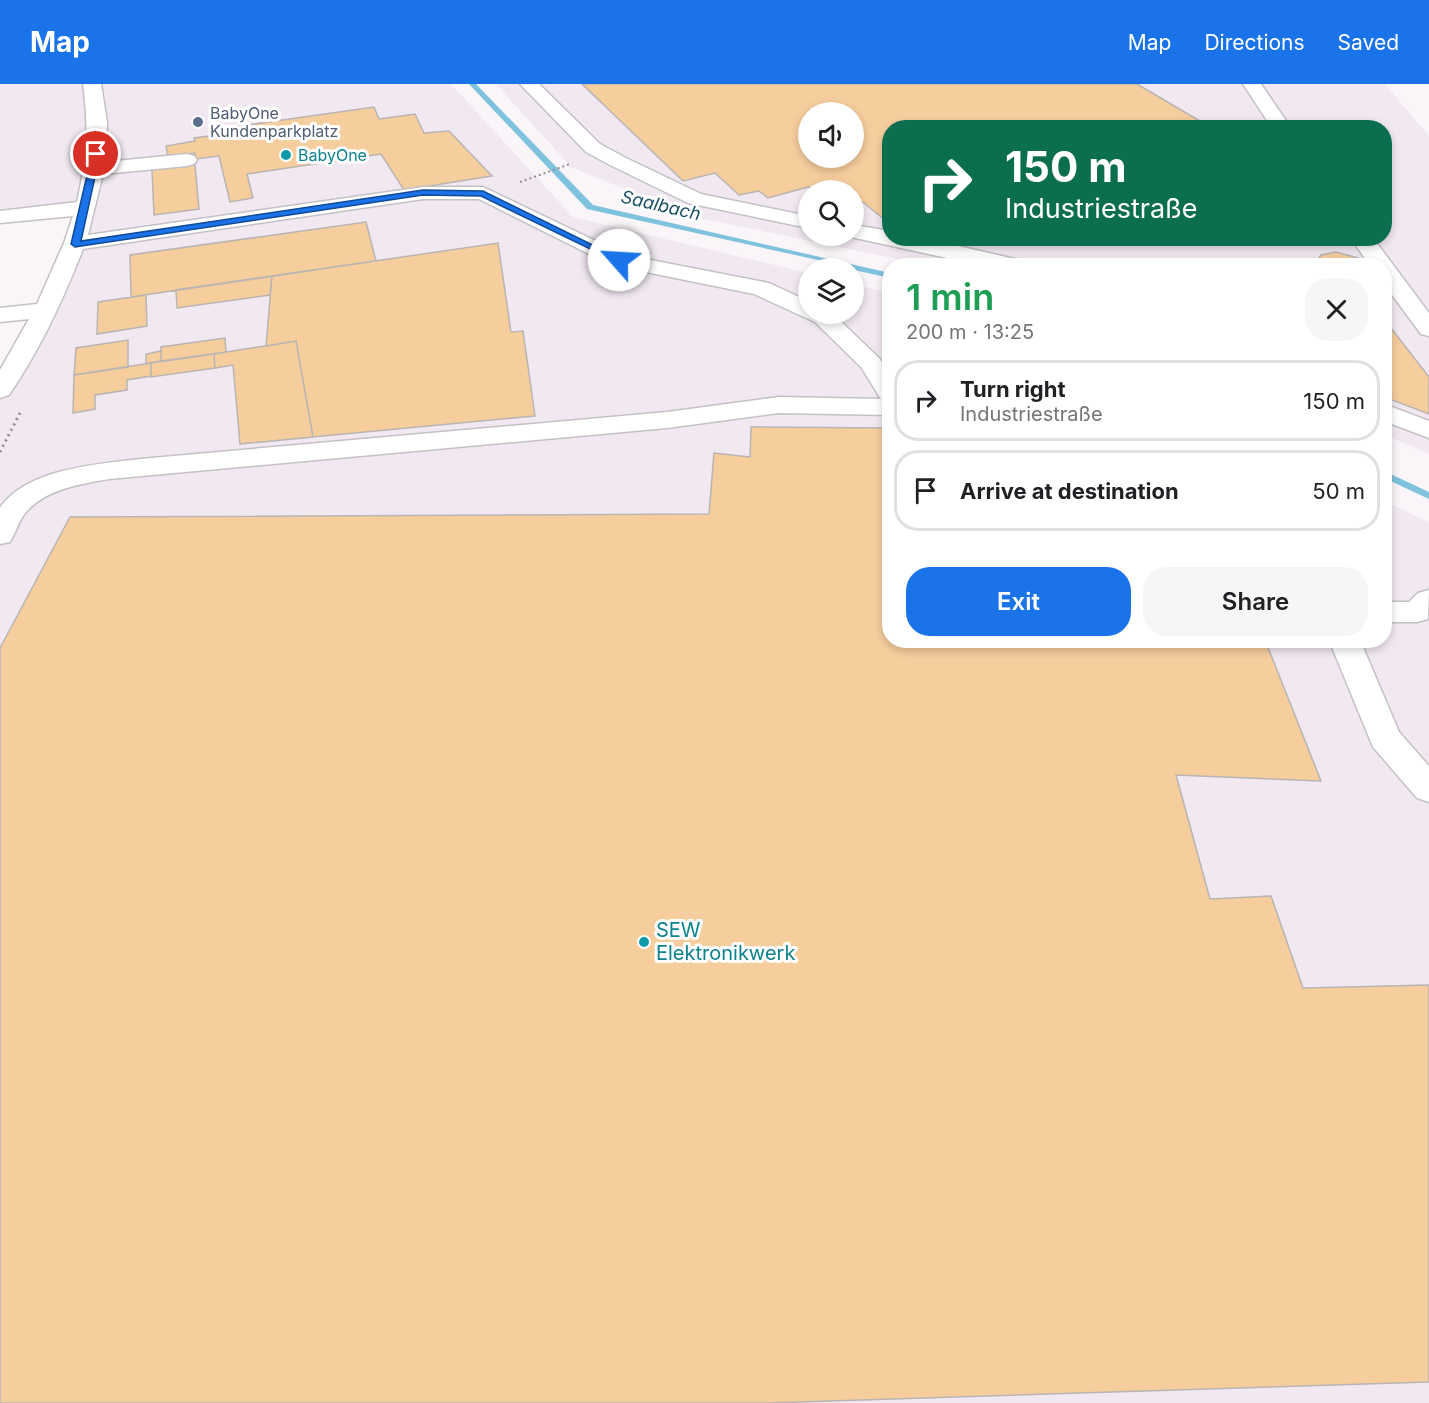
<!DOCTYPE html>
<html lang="en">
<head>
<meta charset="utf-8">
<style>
  body { margin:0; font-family:Inter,sans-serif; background:#f6f6f6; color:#202124; height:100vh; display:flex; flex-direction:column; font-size:22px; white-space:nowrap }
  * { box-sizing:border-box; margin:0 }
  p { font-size:20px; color:#757577 }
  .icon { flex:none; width:33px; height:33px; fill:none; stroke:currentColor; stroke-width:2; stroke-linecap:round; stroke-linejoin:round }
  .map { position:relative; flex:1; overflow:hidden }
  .panel { position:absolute; left:882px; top:174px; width:510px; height:390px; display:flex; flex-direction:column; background:#fff; border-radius:24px; box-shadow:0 3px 9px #0003 }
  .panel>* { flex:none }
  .guide { position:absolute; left:882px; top:36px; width:510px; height:126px; border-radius:24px; box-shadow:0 3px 9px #0003; background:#0b6e4f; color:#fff; overflow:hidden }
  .fabs { position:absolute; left:798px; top:18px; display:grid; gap:12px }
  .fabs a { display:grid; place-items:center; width:66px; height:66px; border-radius:50%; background:#fff; box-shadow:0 3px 9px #0003; font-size:30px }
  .pin { position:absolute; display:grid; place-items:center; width:51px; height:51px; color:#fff; margin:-26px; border:3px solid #fff; border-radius:50%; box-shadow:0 2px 6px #0007 }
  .me { position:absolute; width:66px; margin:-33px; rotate:296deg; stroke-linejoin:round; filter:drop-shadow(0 0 4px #0008) }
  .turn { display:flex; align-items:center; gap:21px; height:126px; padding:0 24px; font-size:27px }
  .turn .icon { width:78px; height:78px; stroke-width:2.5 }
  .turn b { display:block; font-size:42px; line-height:51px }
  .round { display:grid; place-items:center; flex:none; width:63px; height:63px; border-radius:24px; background:#f6f6f6 }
  .head { display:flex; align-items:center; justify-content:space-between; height:102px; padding:0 24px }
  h1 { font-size:36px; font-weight:600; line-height:45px; color:#1e9e55 }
  .primary-button { display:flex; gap:12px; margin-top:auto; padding:12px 24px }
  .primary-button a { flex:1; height:69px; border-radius:24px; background:#1a73e8; color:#fff; font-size:24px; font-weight:600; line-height:69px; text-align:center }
  .primary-button a+a { background:#f6f6f6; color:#202124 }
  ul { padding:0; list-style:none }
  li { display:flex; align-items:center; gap:18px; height:81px; margin:0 12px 9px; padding:0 12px; border:3px solid #e0e0e0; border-radius:24px }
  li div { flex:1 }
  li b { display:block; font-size:22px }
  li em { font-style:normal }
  header { display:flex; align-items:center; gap:36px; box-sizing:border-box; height:84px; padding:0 30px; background:#1a73e8; color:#fff }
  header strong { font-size:28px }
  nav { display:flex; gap:33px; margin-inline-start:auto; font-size:21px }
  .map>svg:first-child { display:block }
</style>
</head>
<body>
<header>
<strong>Map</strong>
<nav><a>Map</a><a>Directions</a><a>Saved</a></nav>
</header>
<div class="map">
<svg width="1429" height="1319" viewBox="0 0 1429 1319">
  <rect width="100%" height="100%" fill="#f9f5f8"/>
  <!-- built -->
  <path fill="#f1e8f1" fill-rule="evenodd" d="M0 0H451L573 133 808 189V230H854V200L889 209 890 556H1384L1385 417 1429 439V1319H0V306L83 131 0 140Z
    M496 0H1385L1429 52V370L1385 351 1384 182 926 181 690 132 571 83ZM808 28H854V74H808ZM890 44H1384V154H890ZM808 106H854V152H808Z"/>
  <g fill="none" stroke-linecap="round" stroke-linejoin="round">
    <!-- stream -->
    <path fill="#7fc2dd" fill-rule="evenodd" d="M469 0H476L593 121 890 189V194L854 186V184L587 125Z
      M1384 387 1429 408V415L1384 394Z"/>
  </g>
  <!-- building -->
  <path fill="#f6cd9d" stroke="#b8b5b2" stroke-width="1.5" fill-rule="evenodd" d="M582 0H1137L1212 44H890V140L854 111V106H847L843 103 825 106 808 103 768 114 759 107 739 111 715 89 683 97ZM808 28H854V74H808Z
    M374 23 379 35 415 30 424 49 449 47 492 92 404 106 381 70 247 90 253 114 230 118 219 72 196 75 195 69 168 73 166 62 195 57 194 54 241 48 240 42Z
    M195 81 199 125 154 131 152 86Z
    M366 138 376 177 131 213 130 171Z
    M498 159 511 248 523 247 535 332 313 353 296 257 266 262 272 192Z
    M1336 168 1358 174 1366 182H1320L1317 177 1321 171Z
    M272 192 270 211 177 224 176 206Z
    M146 211 147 242 97 250 98 218Z
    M1384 235 1429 293V330L1384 313Z
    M225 254 226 268 161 277V263Z
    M128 256V283L74 291 76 264Z
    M296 257 313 353 240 360 233 281 215 284 214 270Z
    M161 267V277L146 280V270Z
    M214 270 215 284 151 293V279Z
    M151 279V292L127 296V306L95 311V325L73 329 74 291Z
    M751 343 890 344V556H1265L1321 697 1176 691 1210 815 1271 812 1303 904 1429 901V1298L768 1319H0V564L70 433 709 430 714 369 750 373Z"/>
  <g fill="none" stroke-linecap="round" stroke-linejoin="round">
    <!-- minor casing -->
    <g stroke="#c4c1c4" stroke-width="3">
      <path id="minor" d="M83 0H101L107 38 106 78 187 70 194 72 197 76 194 80 187 82 103 90 88 151 423 103H483L625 171 769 199 808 217V230H833L879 274 890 290V331L779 329 667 344 109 395C81 400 46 405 26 428 19 436 16 448 10 458L0 460V424C26 385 97 380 140 375L667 328 779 313 881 315 861 283 815 238 754 210 611 181 479 115H423L83 165C63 216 40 266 9 311L0 314V286L29 235 0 238V224L37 220 64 159 73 132 0 139V127L77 118C87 73 89 46 83 0Z
        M520 0H539L600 60 624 73 701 110 808 132V144L688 119 610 81 586 68Z
        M1243 0H1261L1291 44H1272Z
        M854 141 890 147V154H923L1024 177 1027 182H984L846 152H854Z
        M1351 154H1373L1429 229V252L1421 250 1384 200V182H1370Z
        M1384 320 1429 337V354L1384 337Z
        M1429 506 1428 535 1417 538H1384V518H1409L1418 509Z
        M1329 556H1360L1399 648 1429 682V718L1417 714 1373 663Z"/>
    </g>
    <!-- path-far1 -->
    <path stroke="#918f91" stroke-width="2" stroke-dasharray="2 3" stroke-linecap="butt" d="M520 98 570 80"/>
    <!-- path -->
    <path stroke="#918f91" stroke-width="3" stroke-dasharray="2 4" stroke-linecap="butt" d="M0 368 20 329"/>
    <!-- minor -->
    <use href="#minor" fill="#fff" fill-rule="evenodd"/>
  </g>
  <!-- route -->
  <path fill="#1a73e8" stroke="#114b97" stroke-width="1.5" d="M96 67 100 70 81 157 423 106 483 107 623 176 615 177 481 112 423 111 75 163 71 160 92 70Z"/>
  <!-- markers -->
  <circle fill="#5c6f8a" stroke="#fff" stroke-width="2" cx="198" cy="38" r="6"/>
  <g fill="#0f9aa8" stroke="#fff" stroke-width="2">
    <circle cx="286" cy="71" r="6"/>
    <circle cx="644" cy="858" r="6"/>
  </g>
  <g text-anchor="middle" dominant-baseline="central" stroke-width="6" stroke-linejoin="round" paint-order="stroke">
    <!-- far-service labels -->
    <g font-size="16" fill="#4e5e75" stroke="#fff" text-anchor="start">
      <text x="210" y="29">BabyOne<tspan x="210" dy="18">Kundenparkplatz</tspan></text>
    </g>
    <!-- far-culture labels -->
    <g font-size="16" fill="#0d838f" stroke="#fff" text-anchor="start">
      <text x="298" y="71">BabyOne</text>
    </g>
    <!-- far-water labels -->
    <g font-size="18" font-style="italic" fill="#1a5064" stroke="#fff">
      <text transform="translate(661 121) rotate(13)">Saalbach</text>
    </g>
    <!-- culture labels -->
    <g font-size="20" fill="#0d838f" stroke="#fff" text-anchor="start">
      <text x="656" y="846">SEW<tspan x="656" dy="23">Elektronikwerk</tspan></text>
    </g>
  </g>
</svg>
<div class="fabs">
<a><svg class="icon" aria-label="sound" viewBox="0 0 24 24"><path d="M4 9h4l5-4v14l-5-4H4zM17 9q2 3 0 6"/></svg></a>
<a><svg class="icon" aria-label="search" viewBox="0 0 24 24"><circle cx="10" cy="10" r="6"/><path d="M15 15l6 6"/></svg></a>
<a><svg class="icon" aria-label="layers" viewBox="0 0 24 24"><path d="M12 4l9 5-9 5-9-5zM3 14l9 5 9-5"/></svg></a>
</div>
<div class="pin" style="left:96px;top:70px;background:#d93025"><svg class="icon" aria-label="arrive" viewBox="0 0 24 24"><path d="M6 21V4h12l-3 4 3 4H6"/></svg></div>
<svg class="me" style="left:619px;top:176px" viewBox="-20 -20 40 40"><circle r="19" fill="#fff"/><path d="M0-13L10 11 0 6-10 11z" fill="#1a73e8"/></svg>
<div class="guide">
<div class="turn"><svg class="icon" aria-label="right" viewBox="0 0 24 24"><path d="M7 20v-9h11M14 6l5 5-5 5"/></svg><div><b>150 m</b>Industriestraße</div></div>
</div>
<section class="panel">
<div class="head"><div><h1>1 min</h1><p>200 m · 13:25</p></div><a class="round"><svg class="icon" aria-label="close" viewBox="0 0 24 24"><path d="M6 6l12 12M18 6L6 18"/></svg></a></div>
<ul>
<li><svg class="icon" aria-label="right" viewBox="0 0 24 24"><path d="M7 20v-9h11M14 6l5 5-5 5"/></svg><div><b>Turn right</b><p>Industriestraße</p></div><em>150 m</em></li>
<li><svg class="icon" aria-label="arrive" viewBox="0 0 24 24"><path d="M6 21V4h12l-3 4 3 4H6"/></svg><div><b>Arrive at destination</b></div><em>50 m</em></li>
</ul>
<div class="primary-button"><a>Exit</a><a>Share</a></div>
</section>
</div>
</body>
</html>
